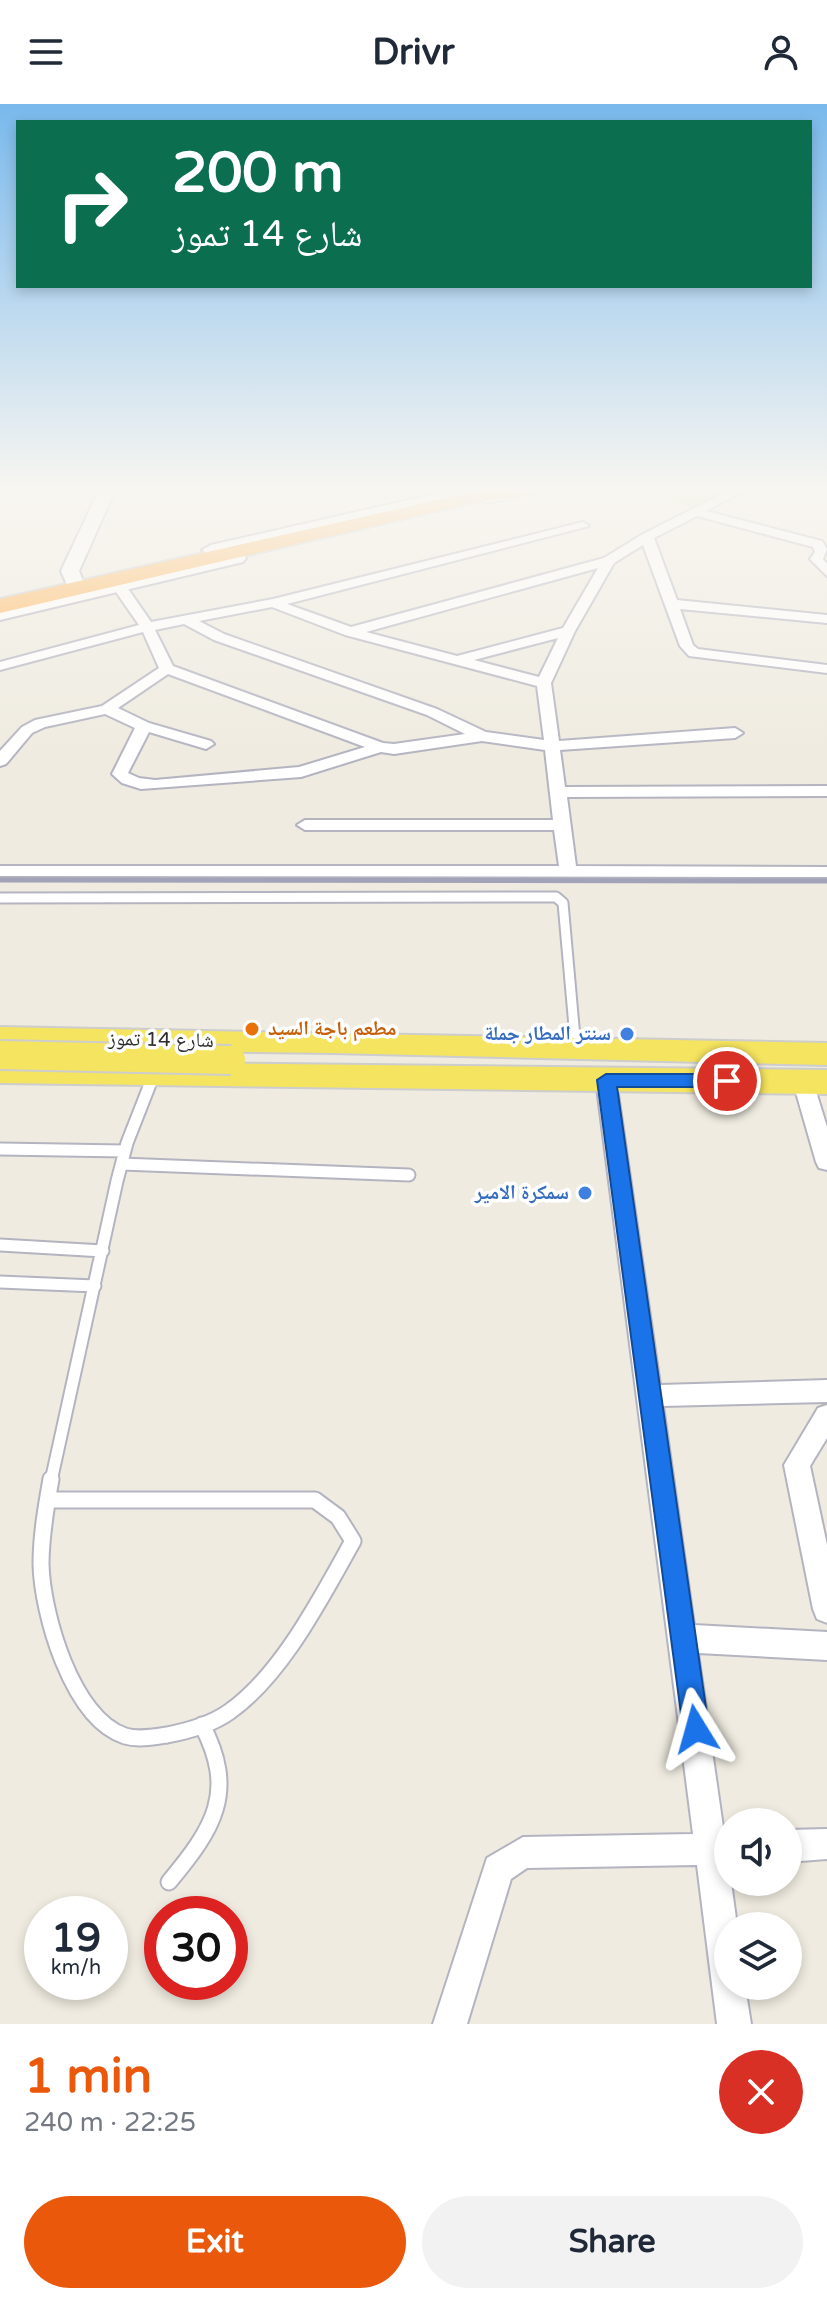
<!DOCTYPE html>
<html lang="en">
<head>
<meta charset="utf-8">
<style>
  body { margin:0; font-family:"Varela Round","Noto Naskh Arabic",sans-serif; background:#f2f2f3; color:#1f2937; height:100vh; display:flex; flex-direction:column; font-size:30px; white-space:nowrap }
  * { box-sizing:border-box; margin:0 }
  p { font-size:26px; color:#747a83 }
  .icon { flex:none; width:44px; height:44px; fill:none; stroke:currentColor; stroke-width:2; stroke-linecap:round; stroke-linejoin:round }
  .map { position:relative; height:1920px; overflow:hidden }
  .drawer { display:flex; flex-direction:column; background:#fff; flex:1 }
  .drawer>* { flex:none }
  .top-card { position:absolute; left:16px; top:16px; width:796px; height:168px; border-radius:0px; box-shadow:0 4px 12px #0003; background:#0b6e4f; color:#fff; overflow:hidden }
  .controls { position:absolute; left:714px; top:1704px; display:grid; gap:16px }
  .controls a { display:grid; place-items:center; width:88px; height:88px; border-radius:50%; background:#fff; box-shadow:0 4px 12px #0003; font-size:40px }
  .speed { position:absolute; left:24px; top:1792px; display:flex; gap:16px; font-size:40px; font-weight:700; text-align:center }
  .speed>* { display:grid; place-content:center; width:104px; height:104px; border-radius:50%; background:#fff; box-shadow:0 4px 12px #0003; line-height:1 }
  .speed small { font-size:20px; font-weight:400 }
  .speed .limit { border:12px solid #d22; background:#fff; color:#111 }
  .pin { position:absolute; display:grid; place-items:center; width:68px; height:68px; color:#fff; margin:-34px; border:4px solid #fff; border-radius:50%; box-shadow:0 2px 8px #0007 }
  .me { position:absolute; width:88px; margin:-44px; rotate:352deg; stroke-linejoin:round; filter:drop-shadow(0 0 6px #0008) }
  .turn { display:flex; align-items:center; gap:28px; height:168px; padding:0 24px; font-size:36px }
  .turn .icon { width:104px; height:104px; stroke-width:2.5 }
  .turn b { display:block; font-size:56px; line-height:68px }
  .round { display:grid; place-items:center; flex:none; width:84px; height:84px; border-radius:42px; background:#f2f2f3 }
  .head { display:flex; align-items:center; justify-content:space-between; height:136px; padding:0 24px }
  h1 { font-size:48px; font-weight:700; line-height:60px; color:#ea580c }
  .action { display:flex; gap:16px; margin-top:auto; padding:16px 24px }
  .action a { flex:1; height:92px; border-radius:48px; background:#ea580c; color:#fff; font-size:32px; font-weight:700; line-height:92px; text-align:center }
  .action a+a { background:#f2f2f3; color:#1f2937 }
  header { display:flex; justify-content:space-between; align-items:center; height:104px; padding:0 24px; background:#fff; font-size:36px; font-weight:700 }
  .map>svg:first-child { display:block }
</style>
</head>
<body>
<header><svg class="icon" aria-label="menu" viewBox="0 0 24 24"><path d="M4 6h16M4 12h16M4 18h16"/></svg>Drivr<svg class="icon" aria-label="person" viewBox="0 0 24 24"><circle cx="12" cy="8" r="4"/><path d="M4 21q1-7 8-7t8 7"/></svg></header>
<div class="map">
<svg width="827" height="1920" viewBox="0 0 827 1920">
  <rect width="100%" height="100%" fill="#efebe0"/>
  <!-- green -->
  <path fill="#ace69c" d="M674 384H730L692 405 662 391Z"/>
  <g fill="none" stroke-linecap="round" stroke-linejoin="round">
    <!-- lane-far2 casing -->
    <g stroke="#b4b4c1" stroke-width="13">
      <path id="lane-far2" d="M0 794 556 793 563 799 576 945"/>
    </g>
    <!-- lane-far1 casing -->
    <g stroke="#b4b4c1" stroke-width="15">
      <path id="lane-far1" d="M0 1045 125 1047
        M122 1060 409 1071
        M0 1141 103 1147
        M0 1178 95 1182
        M51 1377 117 1077 127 1039 154 970"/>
    </g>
    <!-- lane casing -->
    <g stroke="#b4b4c1" stroke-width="19">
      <path id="lane" d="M48 1396H315L338 1413 353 1437C322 1492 282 1571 229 1608 212 1620 188 1627 167 1631 154 1633 138 1636 125 1632 72 1615 42 1509 41 1460 41 1432 46 1403 51 1375
        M169 1778C214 1724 237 1688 202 1621"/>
    </g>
    <!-- street casing -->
    <g stroke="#b4b4c1" stroke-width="4">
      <path id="street" d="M734 384H749L706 407 822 437 827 445 823 455 827 460V472L810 455 815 448 813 443 697 412 654 434 677 496 827 511V519L680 505 693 541 698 545 827 561V569L689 552 680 542 643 441 614 459 575 527 551 579 559 637 735 624 743 629 735 634 560 646 565 683 827 682V692L567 693 576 762 827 763V773L0 772V762H559L554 726H305L297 721 305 716H553L545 646 482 637 394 650 381 648 301 673 141 685 122 679 112 670 135 624 105 610 45 623 32 629 6 660 0 662V647L22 623 35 616 102 602 159 564 143 528 0 566V558L139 521 112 482 119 478 124 479 151 518 273 495 583 418 589 422 287 500 351 523 604 454 643 430ZM598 464 563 524 457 552 366 528ZM272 503 345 531 537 582 544 636 486 628 437 605 224 530 199 517ZM184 520 214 536 427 611 465 630 394 640 383 639 173 562 155 526ZM558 534 539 573 474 556ZM168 570 365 643 299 663 155 676 139 674 128 669 149 628 206 645 214 640 211 637 149 619 118 604Z
        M606 969 613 971 616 976 660 1281 827 1276V1298L663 1302 694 1521 827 1528V1556L698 1549 724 1730 728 1729V1778H731L737 1822H728V1882H745L751 1920H717L697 1761 527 1764 511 1775 467 1920H433L487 1754 523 1733 693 1730 596 976 599 971Z
        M803 971 810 973 813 978 827 1023V1066L819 1064 816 1058 793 978 796 973Z
        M827 1301V1334L810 1362 827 1441V1519L817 1515 813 1505 784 1361 818 1304Z
        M827 1725V1755L788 1758V1726Z"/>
    </g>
    <!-- secondary casing -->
    <g stroke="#b4b4c1" stroke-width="4">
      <path id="secondary" d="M100 384H116L79 467 83 477 81 481H67L61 467Z
        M461 384H491L483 389 211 451 202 446 211 441Z
        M509 384H539L537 388 487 399 479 394 481 390Z
        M237 449 243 450 246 454 243 458 0 516V504Z"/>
    </g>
    <!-- primary casing -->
    <g stroke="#cdcdcd" stroke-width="4">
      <path id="primary" d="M0 923 827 939V961L332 949 0 945Z
        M0 957 827 966V990L0 979Z"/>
    </g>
    <!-- highway casing -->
    <g stroke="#cdcdcd" stroke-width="4">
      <path id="highway" d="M490 384 532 386 521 392 472 399 0 509V495Z"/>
    </g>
    <!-- lane-far2 -->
    <use href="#lane-far2" stroke="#fff" stroke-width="9"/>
    <!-- lane-far1 -->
    <use href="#lane-far1" stroke="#fff" stroke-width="11"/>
    <!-- lane -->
    <use href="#lane" stroke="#fff" stroke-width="15"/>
    <!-- street -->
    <use href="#street" fill="#fff" fill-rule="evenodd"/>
    <!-- secondary -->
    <use href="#secondary" fill="#fff" fill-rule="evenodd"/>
    <!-- primary -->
    <use href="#primary" fill="#f5e45f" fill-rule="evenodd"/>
    <!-- highway -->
    <use href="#highway" fill="#ffb65b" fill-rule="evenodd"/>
    <!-- rail -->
    <path stroke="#a2a3b8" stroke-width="5" d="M0 776 827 777"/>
    <!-- primary-bridge casing -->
    <g stroke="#cdcdcd" stroke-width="32" stroke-linecap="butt">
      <path id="primary-bridge" d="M0 951 231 956"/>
    </g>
    <!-- primary-bridge -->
    <use href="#primary-bridge" stroke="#f5e45f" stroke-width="28"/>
  </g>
  <!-- sky -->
  <linearGradient id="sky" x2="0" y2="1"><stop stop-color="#79b9ec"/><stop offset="0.59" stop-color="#f8f6f1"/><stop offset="1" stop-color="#f8f6f1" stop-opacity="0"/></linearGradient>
  <rect width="827" height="653" fill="url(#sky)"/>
  <!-- route -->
  <path fill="#1a73e8" stroke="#114b97" stroke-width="2" d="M606 970H727L737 977 727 983H617L709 1625 705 1634 696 1638 687 1634 683 1625 597 976Z"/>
  <!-- markers -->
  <circle fill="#e8710a" stroke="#fff" stroke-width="3" cx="252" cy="925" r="8"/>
  <g fill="#3f7fe0" stroke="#fff" stroke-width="3">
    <circle cx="627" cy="930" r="8"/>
    <circle cx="585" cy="1089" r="8"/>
  </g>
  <g text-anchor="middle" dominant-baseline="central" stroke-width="7" stroke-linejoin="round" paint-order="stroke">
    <!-- food labels -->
    <g font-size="20" font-weight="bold" fill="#c56008" stroke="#fff" text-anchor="start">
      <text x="268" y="925">مطعم باجة السيد</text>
    </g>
    <!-- shop labels -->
    <g font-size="20" font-weight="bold" fill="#366cbe" stroke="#fff" text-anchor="end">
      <text x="611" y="930">سنتر المطار جملة</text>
      <text x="569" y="1089">سمكرة الامير</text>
    </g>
    <!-- street labels -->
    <g font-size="20" fill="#2e2e2e" stroke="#fff">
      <text transform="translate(161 936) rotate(1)">شارع 14 تموز</text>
    </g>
  </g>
</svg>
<div class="controls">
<a><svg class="icon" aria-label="sound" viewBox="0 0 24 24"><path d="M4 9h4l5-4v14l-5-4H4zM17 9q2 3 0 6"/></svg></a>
<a><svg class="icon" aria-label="layers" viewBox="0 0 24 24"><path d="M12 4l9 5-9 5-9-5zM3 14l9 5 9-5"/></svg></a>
</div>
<div class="speed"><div>19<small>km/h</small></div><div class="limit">30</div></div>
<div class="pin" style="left:727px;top:977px;background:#d93025"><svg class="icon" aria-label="arrive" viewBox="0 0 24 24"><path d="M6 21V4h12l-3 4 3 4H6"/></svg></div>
<svg class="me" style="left:696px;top:1625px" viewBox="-20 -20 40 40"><path d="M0-17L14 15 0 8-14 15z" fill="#1a73e8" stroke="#fff" stroke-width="4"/></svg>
<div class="top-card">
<div class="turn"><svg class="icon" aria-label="right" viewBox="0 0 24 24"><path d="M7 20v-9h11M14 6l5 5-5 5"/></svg><div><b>200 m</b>شارع 14 تموز</div></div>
</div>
</div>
<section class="drawer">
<div class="head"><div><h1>1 min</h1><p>240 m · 22:25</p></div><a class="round" style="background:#d93025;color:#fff"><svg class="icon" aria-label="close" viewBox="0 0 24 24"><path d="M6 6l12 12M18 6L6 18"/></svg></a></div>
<div class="action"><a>Exit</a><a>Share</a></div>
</section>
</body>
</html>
